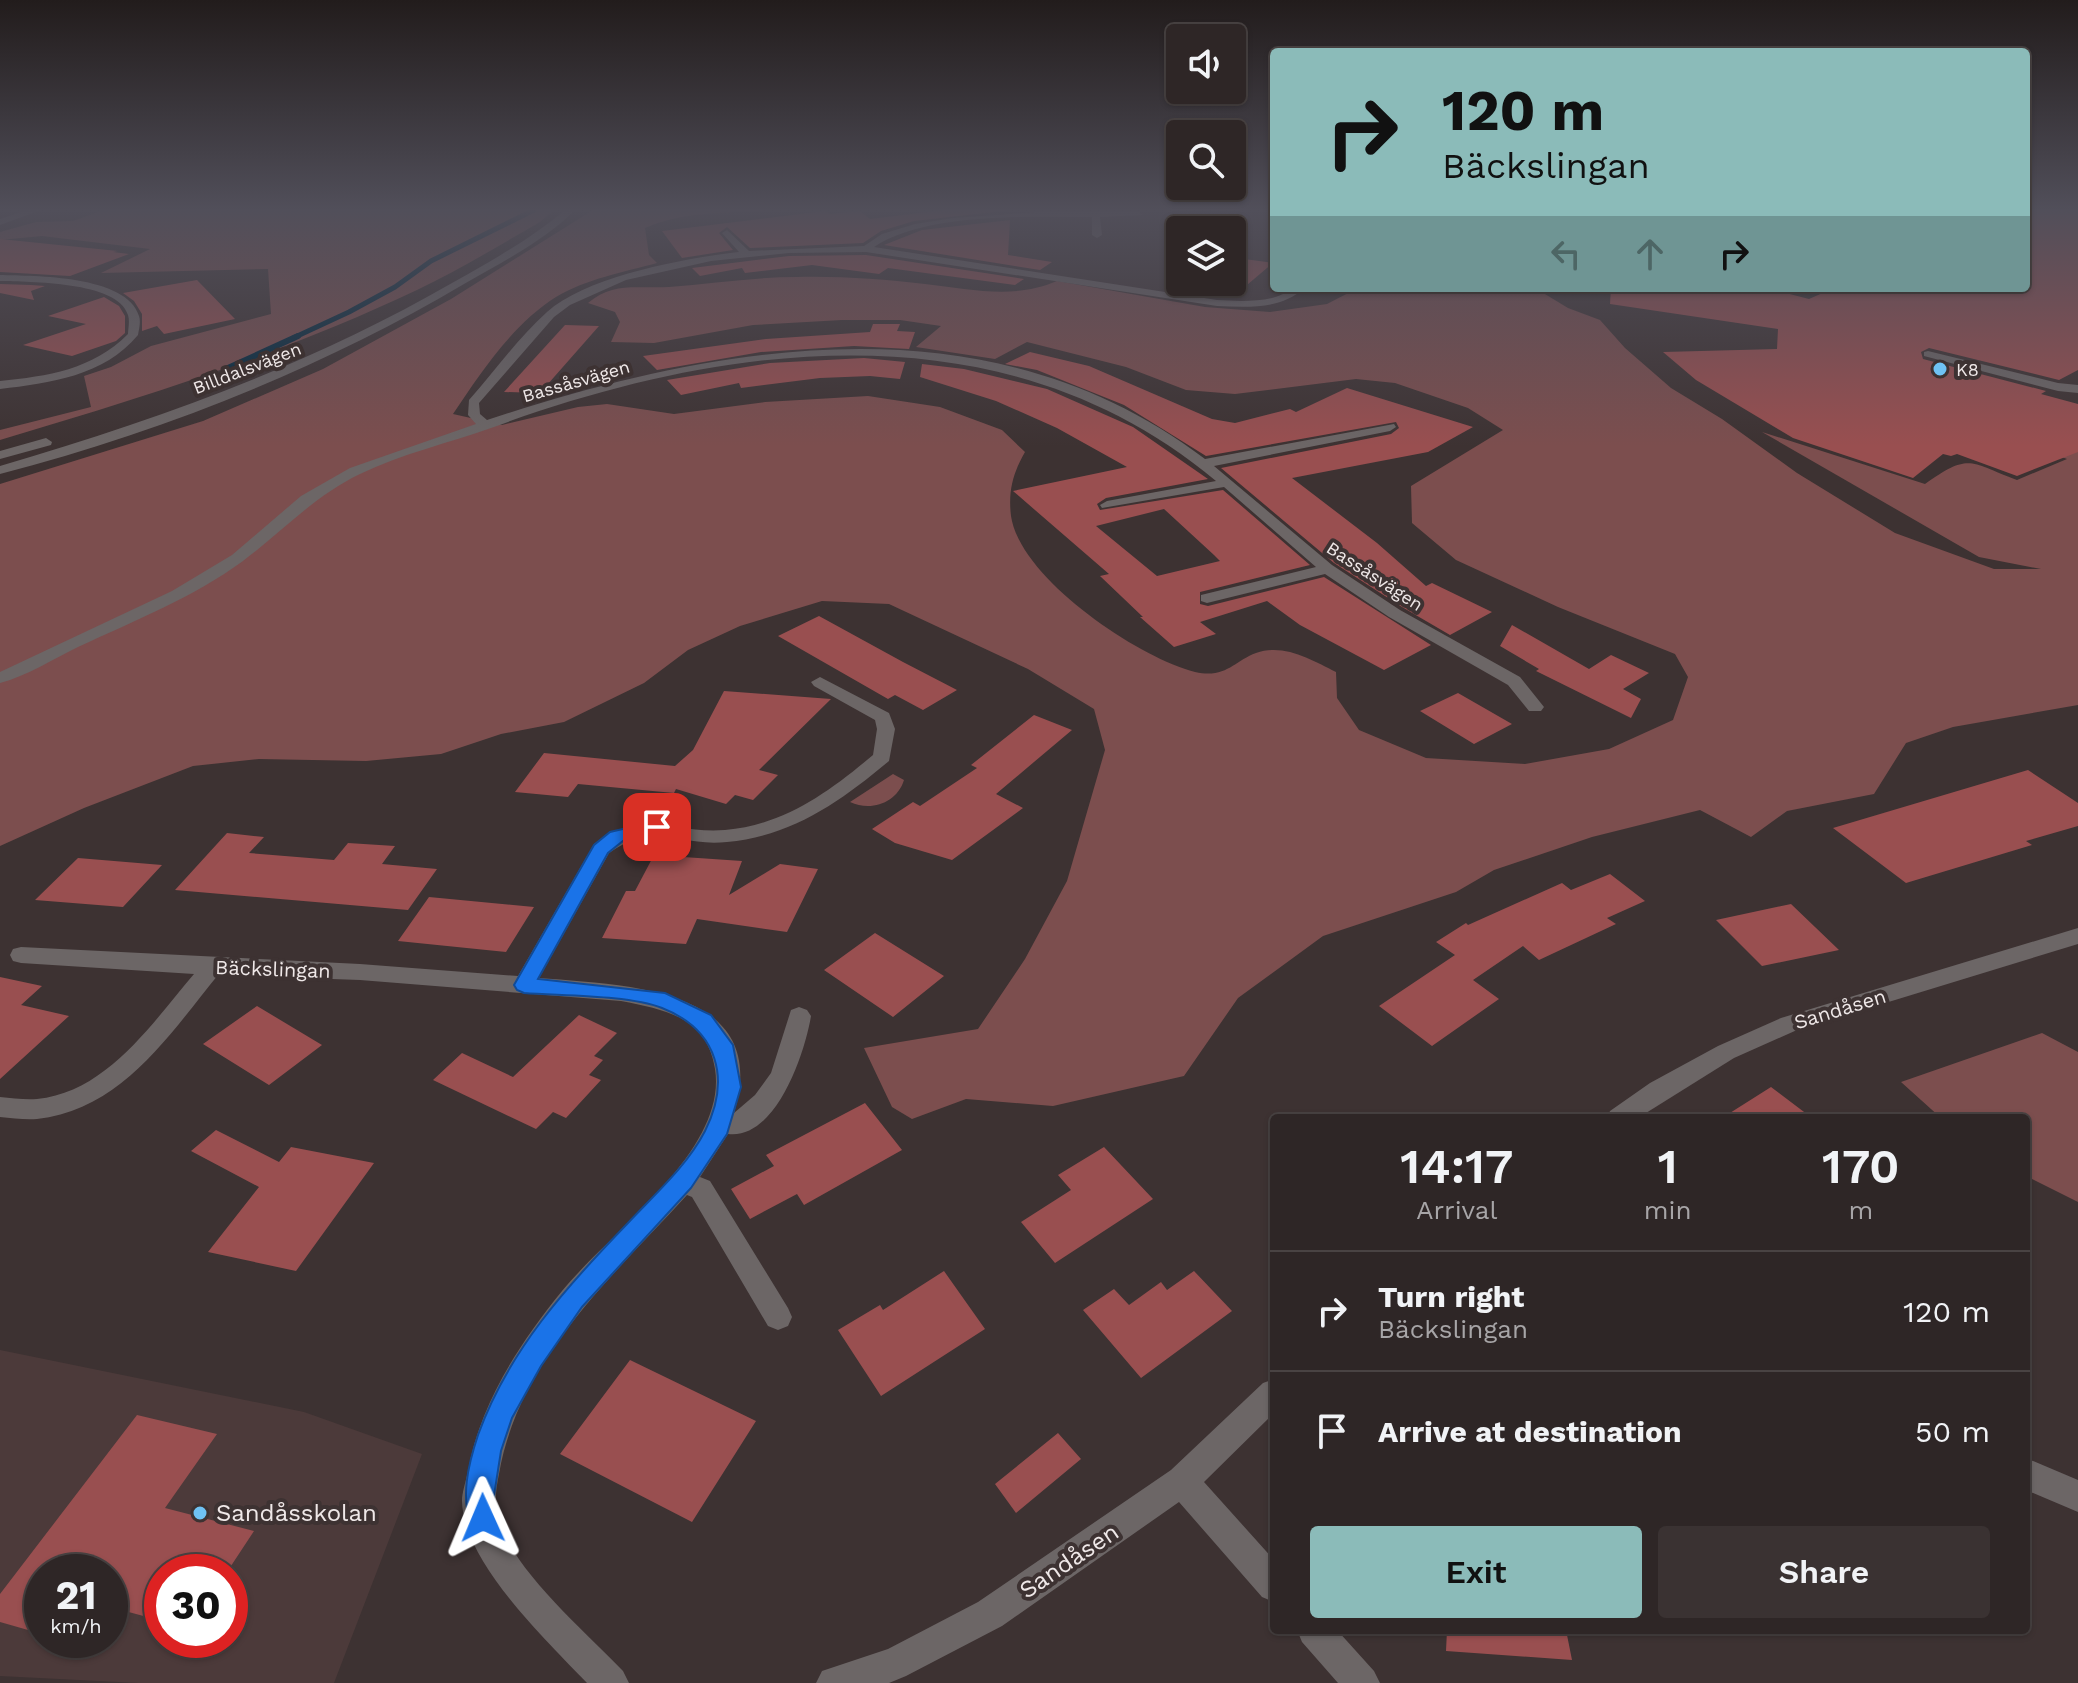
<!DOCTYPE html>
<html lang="en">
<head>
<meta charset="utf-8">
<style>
  body { margin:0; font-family:"Work Sans",sans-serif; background:#3a3232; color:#f1f3f6; height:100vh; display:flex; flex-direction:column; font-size:30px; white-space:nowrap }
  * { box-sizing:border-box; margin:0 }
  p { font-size:26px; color:#a7a5a7 }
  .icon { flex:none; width:44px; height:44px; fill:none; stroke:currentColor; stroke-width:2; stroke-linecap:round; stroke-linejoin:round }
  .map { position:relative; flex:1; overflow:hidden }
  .details { position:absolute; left:1270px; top:1114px; width:760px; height:520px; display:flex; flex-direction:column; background:#2e2626; border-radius:8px; box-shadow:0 2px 6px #0004,0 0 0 2px #494343 }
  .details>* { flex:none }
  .guide { position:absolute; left:1270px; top:48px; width:760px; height:244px; border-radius:8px; box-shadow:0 2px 6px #0004,0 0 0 2px #494343; background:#8bbbb9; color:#111; overflow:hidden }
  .tools { position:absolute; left:1166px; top:24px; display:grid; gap:16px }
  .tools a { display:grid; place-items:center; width:80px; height:80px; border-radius:8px; background:#2e2626; box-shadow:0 2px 6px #0004,0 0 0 2px #494343; font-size:40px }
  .speed { position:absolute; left:24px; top:1554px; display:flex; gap:16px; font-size:40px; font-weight:700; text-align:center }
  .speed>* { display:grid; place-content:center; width:104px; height:104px; border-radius:50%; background:#2e2626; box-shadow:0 2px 6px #0004,0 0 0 2px #494343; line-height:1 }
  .speed small { font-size:20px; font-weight:400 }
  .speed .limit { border:12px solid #d22; background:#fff; color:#111 }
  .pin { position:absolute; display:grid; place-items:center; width:68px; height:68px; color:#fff; margin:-34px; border-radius:16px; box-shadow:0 4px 12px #0006 }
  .me { position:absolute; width:88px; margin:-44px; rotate:359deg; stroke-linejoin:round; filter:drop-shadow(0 0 6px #0008) }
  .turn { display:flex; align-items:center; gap:28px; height:168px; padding:0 40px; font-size:36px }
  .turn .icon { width:104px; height:104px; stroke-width:2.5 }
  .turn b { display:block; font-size:56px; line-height:68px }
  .lanes { display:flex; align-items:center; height:76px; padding:0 40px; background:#0003; justify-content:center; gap:40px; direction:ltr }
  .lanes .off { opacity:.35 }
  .eta { display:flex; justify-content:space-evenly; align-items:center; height:136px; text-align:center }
  .eta b { font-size:48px; font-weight:600; line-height:56px }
  .button { display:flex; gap:16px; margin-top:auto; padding:16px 40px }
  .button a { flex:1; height:92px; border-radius:8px; background:#8bbbb9; color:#111; font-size:32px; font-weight:600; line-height:92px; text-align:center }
  .button a+a { background:#3a3232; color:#f1f3f6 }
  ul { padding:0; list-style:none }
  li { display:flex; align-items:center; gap:24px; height:120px; padding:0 40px; border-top:2px solid #494343 }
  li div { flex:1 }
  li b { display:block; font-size:30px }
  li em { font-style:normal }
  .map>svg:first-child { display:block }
</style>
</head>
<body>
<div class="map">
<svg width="2078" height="1683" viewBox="0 0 2078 1683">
  <rect width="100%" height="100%" fill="#3d3232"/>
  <!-- built -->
  <path fill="#4c3a3a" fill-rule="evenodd" d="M0 1350 304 1412 422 1454 334 1683H138L0 1676ZM42 1572H110V1640H42ZM162 1572H230V1640H162Z"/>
  <!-- green -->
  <path fill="#7c4e4e" d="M104 210H554L540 222C500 245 459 270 417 290 284 353 142 398 0 440V430L91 407 84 376 111 367 151 346 271 314 268 269 101 273 150 249 42 236 0 240V232L36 222 73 221Z
    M593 210H770C729 213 683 211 645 228L649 255 657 263C624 272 586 279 556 297 513 324 481 372 453 414L502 425 578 407 607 404 674 414 765 402 868 396 940 407 1002 430 1025 452C1013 473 1008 491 1011 516 1020 578 1137 657 1195 672 1226 679 1234 661 1256 653 1284 643 1312 660 1336 672L1337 698 1359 730 1426 758 1525 764 1609 749 1673 720 1688 677 1675 654 1558 607 1456 560 1412 523 1411 486 1503 430 1468 408 1395 383 1356 379 1235 394 1186 390 1126 367 1027 342 995 359 916 347 941 326 900 320H842L753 325 654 343 611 342 620 322 615 312 588 303C613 281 638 289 669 287 711 284 754 277 797 277 839 276 883 279 925 284 972 289 1012 300 1057 281L1205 307 1270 312 1327 304 1358 288H1535L1568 308 1600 320 1625 348 1671 388 1722 419 1797 473 1895 533 1994 569H2041L1979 557 1762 432 1925 484C1970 452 1969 462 2017 480L2067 459 2022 442 2078 452V705L1953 727 1906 743 1874 794 1787 811 1751 837 1700 810 1592 837 1494 870 1456 892 1323 936 1238 998 1184 1076 1053 1106 966 1099 912 1119 892 1107 864 1048 978 1029 1025 959 1067 881 1105 750 1094 709 1028 669 889 604 822 601 740 626 688 650 644 683 564 722 501 734 441 754 366 761 259 759 193 766 84 808 0 846V484L203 421 323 369 451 299Z
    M893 774 904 780C897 803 871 812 850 802Z
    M2042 1033 2078 1052V1202L2026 1176V1118H1941L1901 1082Z"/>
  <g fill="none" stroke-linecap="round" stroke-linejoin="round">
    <!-- stream-far1 -->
    <path stroke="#00283e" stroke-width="5" d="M293 338 349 312 395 287 431 261 534 210"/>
    <!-- stream -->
    <path stroke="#00283e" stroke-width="6" d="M228 368 298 336"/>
  </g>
  <!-- building -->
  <path fill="#994f50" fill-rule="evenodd" d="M944 210H1011L914 221 881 231 863 243 750 248 727 227 719 233 733 250 682 258 662 231 825 211 830 214 860 211 870 219Z
    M2026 210H2078V370L2059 380 1929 348 1921 352 1923 359 2046 391 2041 394 2078 404V452L2017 476 1957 454 1951 456 1943 454 1913 478 1793 438 1696 380 1663 352 1777 349 1778 329 1610 304 1611 288H1766L1809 299 1834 288H2030L2026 278Z
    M1010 220 1008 255 1052 262 1040 270 884 245 922 230Z
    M0 239 118 251 113 252 129 254 70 276 0 272Z
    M866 255 1024 279 1015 285 888 268 879 274 812 265 745 273 742 268 700 276 692 268 789 256Z
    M1237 258 1273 263 1234 296 1201 291 1211 282H1232V263Z
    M197 280 235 319 164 334 157 326 142 331V314L134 301 123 293Z
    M0 284 31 285 45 286 31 291 34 300 0 293Z
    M104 297 119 306 125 316V333L116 341 72 356 23 345 86 324 48 316Z
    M873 324H900L897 331 915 332 909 349 854 346 761 352 657 370 643 356 766 339 870 332Z
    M565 325 599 326 540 393 504 392Z
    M1030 352 1089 366 1212 419 1235 423 1290 409 1296 412 1347 388 1473 427 1428 452 1292 478 1377 543 1426 586 1432 583 1492 612 1450 635 1402 607 1334 563 1221 468 1391 434 1399 428 1396 422 1206 456 1124 405 1037 370 1005 364Z
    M864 358 905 362 900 379 870 376 820 378 741 388 739 383 681 395 667 380 770 363Z
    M922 364 964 369 1047 389 1133 427 1208 479 1106 498 1097 504 1100 510 1223 490 1310 565 1200 592V604L1208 606 1324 577 1431 645 1384 670 1300 625 1267 601 1200 622 1216 634 1174 647 1140 617H1143L1100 576 1109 574 1013 491 1127 467 1057 428 996 401 920 377ZM1164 509 1214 555 1220 561 1157 576 1096 526Z
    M819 616 903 662 957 690 923 710 895 695 888 699 778 636Z
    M1512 625 1589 669 1611 655 1649 673 1623 689 1641 699 1631 718 1536 671 1539 669 1500 646Z
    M724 691 831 699 759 770 778 775 753 800 735 795 726 804 676 789 674 793 578 784 568 797 515 792 544 753 675 766 693 750Z
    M1458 693 1512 724 1474 744 1420 711Z
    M1034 715 1072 730 996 794 1023 808 952 860 895 843 872 829 913 802 920 806 977 768 971 765Z
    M2028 770 2078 803V826L2026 841 2032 845 1906 883 1833 828Z
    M227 833 264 837 249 853 334 860 348 843 395 846 382 864 437 869 408 910 175 890Z
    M654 855 742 861 729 895 780 864 818 869 787 932 697 919 686 944 602 938 626 891H635Z
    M78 858 162 865 123 907 35 900Z
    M1610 874 1645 901 1607 918 1616 924 1539 960 1523 946 1473 980 1499 999 1432 1046 1379 1006 1455 955 1436 942 1466 923 1468 925 1562 883 1571 890Z
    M429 897 534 907 506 952 398 941Z
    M1791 904 1839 950 1762 966 1716 920Z
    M875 933 944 976 893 1017 824 970Z
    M0 977 42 986 21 1005 69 1016 0 1079Z
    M257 1006 322 1045 269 1085 203 1044Z
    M579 1015 617 1033 594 1056 603 1060 589 1075 601 1080 566 1118 553 1112 536 1129 433 1080 462 1053 513 1077Z
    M1771 1087 1812 1118H1722Z
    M865 1103 902 1150 804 1205 797 1194 750 1219 731 1189 774 1166 766 1155Z
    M216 1130 279 1162 291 1147 374 1163 296 1271 208 1252 259 1187 191 1151Z
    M1104 1147 1153 1199 1055 1263 1021 1222 1071 1190 1058 1175Z
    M944 1271 985 1329 881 1396 838 1330 880 1305 883 1310Z
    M1194 1271 1232 1311 1141 1378 1083 1310 1114 1289 1129 1305 1161 1282 1167 1290Z
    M630 1360 756 1421 692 1522 560 1454Z
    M137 1415 217 1434 165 1508 254 1531 227 1572H162V1621L110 1607V1572H42V1634L0 1622V1594Z
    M1058 1433 1081 1459 1016 1513 995 1484Z
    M1447 1630H1566L1572 1660 1446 1651Z"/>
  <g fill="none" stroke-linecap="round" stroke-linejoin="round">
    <!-- minor -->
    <path fill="#6c6666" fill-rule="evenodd" d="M27 210H41L0 225V219Z
      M565 210H575C544 241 502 262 464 284 320 369 162 432 0 474V466C157 420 310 365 452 283 491 261 531 239 565 210Z
      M1038 212H1139L1143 215 1100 217 1102 235 1097 238 1092 235V217C1029 217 927 212 874 247L1217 300C1235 301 1254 302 1272 298 1284 295 1291 288 1304 288 1281 310 1247 307 1217 306L866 252 789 253 711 261 626 280 570 305 554 317 479 403 480 414 487 420C724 342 991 296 1205 459L1394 424 1396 427 1390 431 1214 466 1332 565 1400 610 1520 677 1544 707 1541 711H1529L1508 685 1389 617 1325 574 1207 603 1201 601V595L1316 567 1224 487 1102 508 1100 505 1107 501 1216 481C1006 305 730 340 491 428 449 443 401 454 360 474 314 496 283 531 243 561 194 597 134 621 78 647 53 659 27 676 0 683V672L172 591 232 555 301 496 350 468 476 424 468 415 469 400C494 372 518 338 547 312 587 276 686 258 739 252L722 233 727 230 749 251 864 246 882 234 915 224 953 218Z
      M0 275C34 276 127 275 139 316 141 322 139 329 138 335 104 376 50 383 0 389V381C48 376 92 370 128 334 128 329 130 321 128 315 118 281 29 282 0 281Z
      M1928 351 2058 383 2078 385V393L2058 391 1924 356V352Z
      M46 438 52 442 51 445 0 459V451Z
      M820 677 889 713 895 729 889 761C840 802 792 836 727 842 676 847 657 820 609 853L539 978C622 985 773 986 734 1113L755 1095 771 1073 791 1010 799 1007 807 1010 811 1016C805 1053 776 1140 728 1134L700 1177 710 1181 788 1308 792 1317 788 1326 778 1330 768 1326 692 1197 687 1195C613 1276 518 1360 499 1474 495 1493 494 1508 501 1527 521 1577 586 1632 623 1671L629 1683H587C547 1641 463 1562 462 1501 462 1492 466 1481 468 1471 480 1404 519 1344 562 1291 609 1233 728 1151 715 1069 707 1017 666 1010 621 1001L360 980 218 975C169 1035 121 1110 37 1119 25 1120 12 1118 0 1117V1097C12 1098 25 1100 37 1099 107 1092 152 1023 194 974L21 963 13 961 10 955 13 949 21 947 360 964 518 976 594 844C650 807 669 834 725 830 784 825 829 792 873 755L877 729 875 720 814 686 811 682Z
      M2078 928V944L1797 1030 1734 1058 1638 1118H1607L1610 1111 1650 1083 1718 1046 1781 1018Z
      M1274 1379V1413L1204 1482 1274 1560V1602L1262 1597 1179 1502 1002 1626 906 1676 889 1683H816L822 1671 888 1649 978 1602 1171 1470 1263 1383Z
      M2026 1458 2078 1480V1512L2026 1490Z
      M1297 1630H1337L1374 1671 1380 1683H1338L1302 1642Z"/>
  </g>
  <!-- sky -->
  <linearGradient id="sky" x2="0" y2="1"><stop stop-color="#221c1c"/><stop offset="0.47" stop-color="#514f5a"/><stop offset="1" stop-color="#514f5a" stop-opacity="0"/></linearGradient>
  <rect width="2078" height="446" fill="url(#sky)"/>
  <!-- route -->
  <path fill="#1a73e8" stroke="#114b97" stroke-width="2" d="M657 821 666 827 664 831 623 841 608 853 538 979 665 993 711 1015 733 1045 741 1087 727 1134 691 1188 582 1307 541 1366 512 1418 501 1451 493 1502 497 1518 493 1528 483 1533 472 1528C460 1498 468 1465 478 1435 508 1351 567 1286 627 1224 654 1195 687 1166 705 1131 731 1079 718 1030 662 1008 628 995 563 996 524 993L517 990 514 985 594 845 610 832Z"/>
  <!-- markers -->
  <g fill="#6fc2f4" stroke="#3d3232" stroke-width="3">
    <circle cx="1940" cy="369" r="8"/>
    <circle cx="200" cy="1513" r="8"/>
  </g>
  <g text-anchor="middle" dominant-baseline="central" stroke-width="8" stroke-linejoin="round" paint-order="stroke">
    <!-- far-street labels -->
    <g font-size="18" fill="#efe8e8" stroke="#3d3232">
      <text transform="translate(247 368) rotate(-21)">Billdalsvägen</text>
      <text transform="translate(576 381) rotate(-16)">Bassåsvägen</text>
      <text transform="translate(1375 576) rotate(33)">Bassåsvägen</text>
    </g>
    <!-- far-poi labels -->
    <g font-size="18" fill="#efe8e8" stroke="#3d3232" text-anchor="start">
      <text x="1956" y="369">K8</text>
    </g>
    <!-- street labels -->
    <g font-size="20" fill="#efe8e8" stroke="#3d3232">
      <text transform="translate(273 969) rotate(2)">Bäckslingan</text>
      <text transform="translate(1840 1009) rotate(-17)">Sandåsen</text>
    </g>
    <!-- near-poi labels -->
    <g font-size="24" fill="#efe8e8" stroke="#3d3232" text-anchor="start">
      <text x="216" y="1513">Sandåsskolan</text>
    </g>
    <!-- near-street labels -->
    <g font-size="24" fill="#efe8e8" stroke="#3d3232">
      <text transform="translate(1069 1561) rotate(-34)">Sandåsen</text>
    </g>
  </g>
</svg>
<div class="tools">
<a><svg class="icon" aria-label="sound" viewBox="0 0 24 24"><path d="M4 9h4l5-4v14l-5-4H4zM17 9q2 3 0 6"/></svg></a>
<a><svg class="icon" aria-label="search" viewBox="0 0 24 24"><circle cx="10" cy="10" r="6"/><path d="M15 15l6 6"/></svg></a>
<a><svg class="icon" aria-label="layers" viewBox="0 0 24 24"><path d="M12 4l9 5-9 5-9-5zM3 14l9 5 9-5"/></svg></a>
</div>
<div class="speed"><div>21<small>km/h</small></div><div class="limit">30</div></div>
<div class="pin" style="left:657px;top:827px;background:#d93025"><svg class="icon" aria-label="arrive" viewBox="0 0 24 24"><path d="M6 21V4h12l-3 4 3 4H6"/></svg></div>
<svg class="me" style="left:483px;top:1518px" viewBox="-20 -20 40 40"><path d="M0-17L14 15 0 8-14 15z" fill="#1a73e8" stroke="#fff" stroke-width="4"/></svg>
<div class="guide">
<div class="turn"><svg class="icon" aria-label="right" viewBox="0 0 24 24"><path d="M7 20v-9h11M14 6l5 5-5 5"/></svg><div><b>120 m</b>Bäckslingan</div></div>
<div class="lanes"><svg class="icon off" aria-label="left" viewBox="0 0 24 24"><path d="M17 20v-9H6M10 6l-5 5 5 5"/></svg><svg class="icon off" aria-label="ahead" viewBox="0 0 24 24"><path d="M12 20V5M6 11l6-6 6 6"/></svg><svg class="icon" aria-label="right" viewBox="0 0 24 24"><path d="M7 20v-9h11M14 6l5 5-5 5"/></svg></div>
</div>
<section class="details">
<div class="eta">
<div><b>14:17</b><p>Arrival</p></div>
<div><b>1</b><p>min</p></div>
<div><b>170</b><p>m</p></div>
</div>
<ul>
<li><svg class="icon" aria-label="right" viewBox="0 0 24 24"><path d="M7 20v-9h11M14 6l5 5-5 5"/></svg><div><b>Turn right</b><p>Bäckslingan</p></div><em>120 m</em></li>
<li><svg class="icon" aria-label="arrive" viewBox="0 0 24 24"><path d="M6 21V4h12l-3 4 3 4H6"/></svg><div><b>Arrive at destination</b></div><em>50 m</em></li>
</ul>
<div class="button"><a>Exit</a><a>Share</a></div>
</section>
</div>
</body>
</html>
